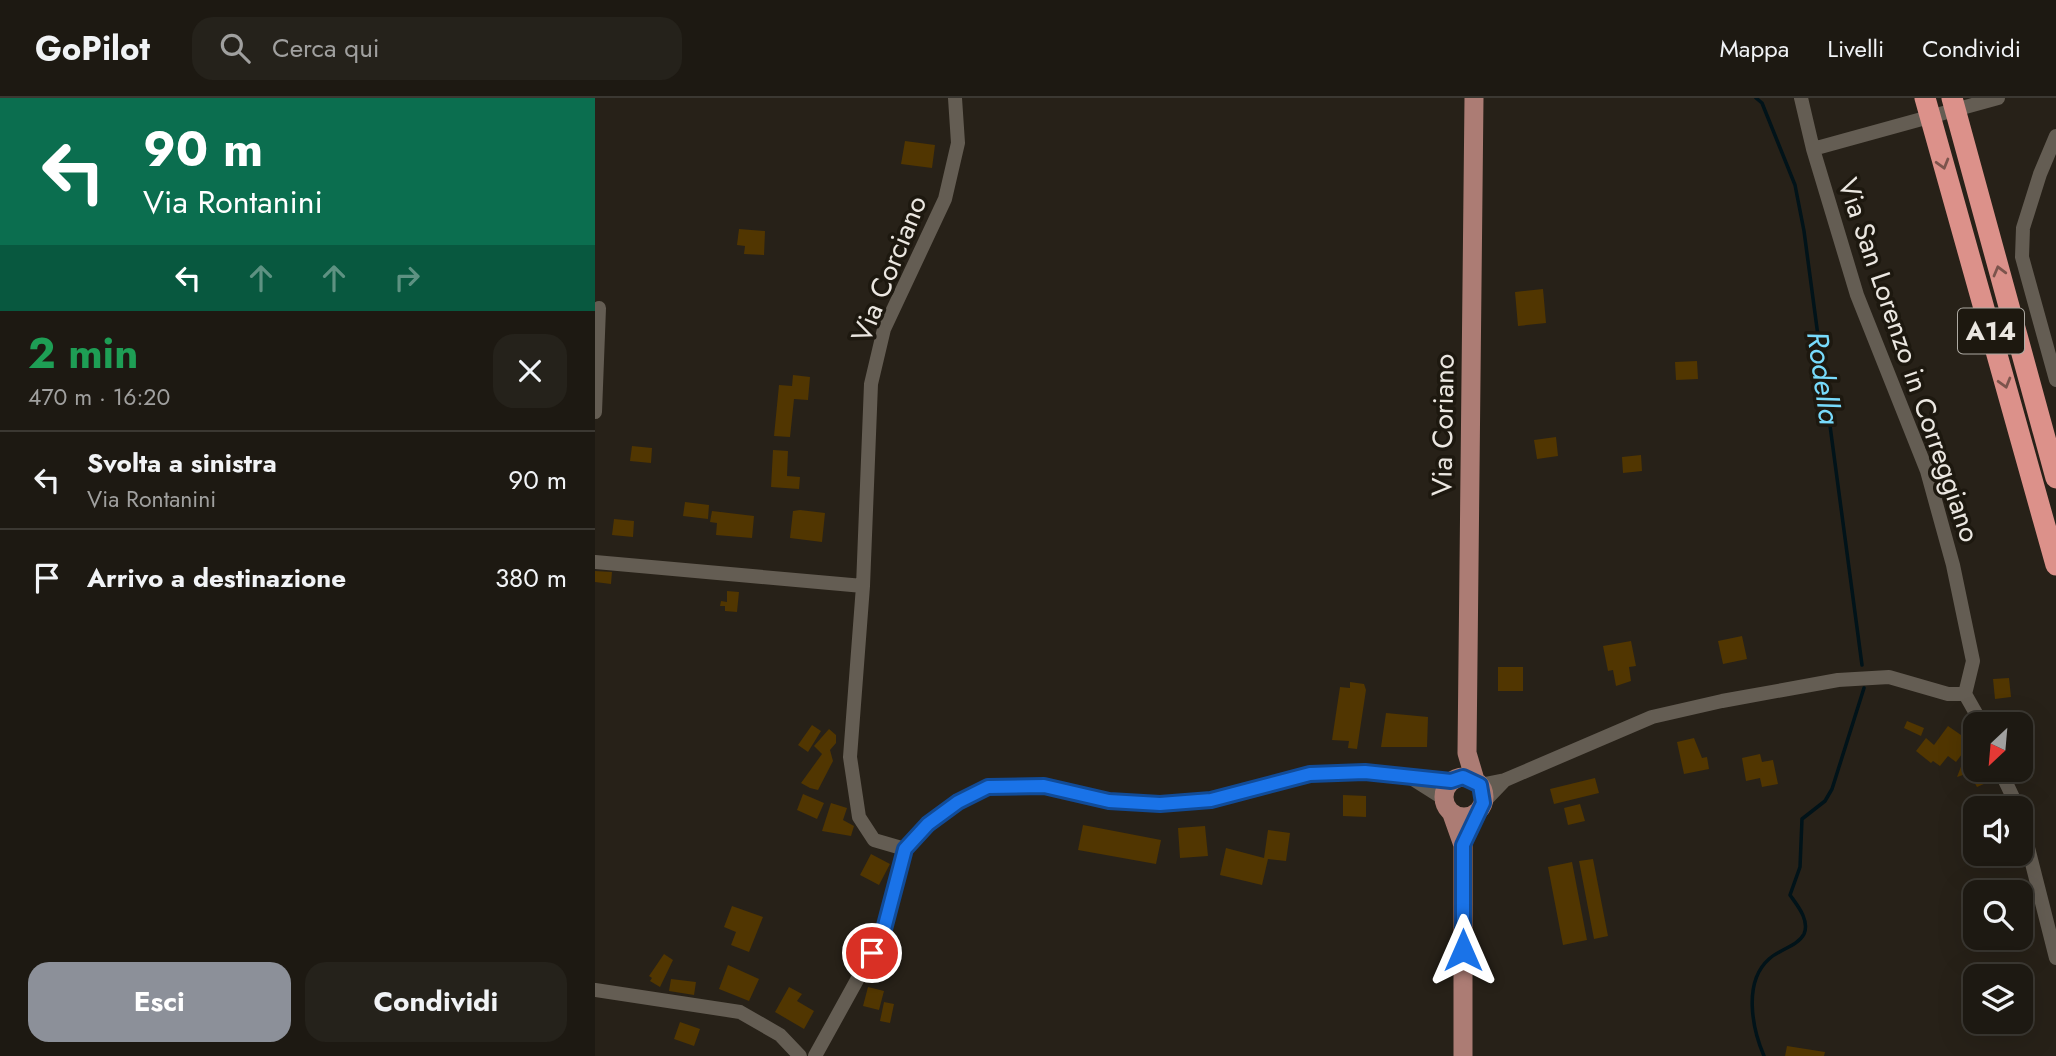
<!DOCTYPE html>
<html lang="it">
<head>
<meta charset="utf-8">
<style>
  body { margin:0; font-family:Jost,sans-serif; background:#25221b; color:#f1f3f6; height:100vh; display:flex; flex-direction:column; font-size:26px; white-space:nowrap }
  * { box-sizing:border-box; margin:0 }
  p { font-size:23px; color:#a0a09f }
  .icon { flex:none; width:38px; height:38px; fill:none; stroke:currentColor; stroke-width:2; stroke-linecap:round; stroke-linejoin:round }
  .map { position:relative; flex:1; overflow:hidden }
  .sheet { display:flex; flex-direction:column; background:#1d1912; width:595px }
  .sheet>* { flex:none }
  .hud { background:#0b6e4f; color:#fff; overflow:hidden }
  .needle { width:46px; rotate:206deg }
  .controls { position:absolute; left:1368px; top:614px; display:grid; gap:14px }
  .controls a { display:grid; place-items:center; width:70px; height:70px; border-radius:14px; background:#1d1912; box-shadow:0 7px 28px #0002,0 0 0 2px #3b3832; font-size:35px }
  .pin { position:absolute; display:grid; place-items:center; width:60px; height:60px; color:#fff; margin:-30px; border:4px solid #fff; border-radius:50%; box-shadow:0 2px 7px #0007 }
  .me { position:absolute; width:77px; margin:-38px; rotate:0deg; stroke-linejoin:round; filter:drop-shadow(0 0 5px #0008) }
  .turn { display:flex; align-items:center; gap:24px; height:147px; padding:0 28px; font-size:32px }
  .turn .icon { width:91px; height:91px; stroke-width:2.5 }
  .turn b { display:block; font-size:49px; line-height:60px }
  .lanes { display:flex; align-items:center; height:66px; padding:0 28px; background:#0003; justify-content:center; gap:35px; direction:ltr }
  .lanes .off { opacity:.35 }
  .round { display:grid; place-items:center; flex:none; width:74px; height:74px; border-radius:21px; background:#25221b }
  .headline { display:flex; align-items:center; justify-content:space-between; height:119px; padding:0 28px }
  h1 { font-size:42px; font-weight:700; line-height:52px; color:#1e9e55 }
  .primary-button { display:flex; gap:14px; margin-top:auto; padding:14px 28px }
  .primary-button a { flex:1; height:80px; border-radius:21px; background:#8c9099; color:#fff; font-size:28px; font-weight:700; line-height:80px; text-align:center }
  .primary-button a+a { background:#25221b; color:#f1f3f6 }
  ul { padding:0; list-style:none }
  li { display:flex; align-items:center; gap:21px; height:98px; padding:0 28px; border-top:2px solid #3b3832 }
  li div { flex:1 }
  li b { display:block; font-size:26px }
  li em { font-style:normal }
  header { display:flex; align-items:center; gap:42px; box-sizing:border-box; height:98px; padding:0 35px; background:#1d1912; border-bottom:2px solid #3b3832 }
  header strong { font-size:33px }
  nav { display:flex; gap:38px; margin-inline-start:auto; font-size:24px }
  .search { width:490px; height:63px; background:#25221b; display:flex; align-items:center; gap:18px; box-sizing:border-box; padding:0 24px; border-radius:21px; color:#a0a09f; font-size:26px }
  main { display:flex; flex:1; min-height:0 }
  .map>svg:first-child { display:block }
</style>
</head>
<body>
<header>
<strong>GoPilot</strong>
<div class="search"><svg class="icon" aria-label="search" viewBox="0 0 24 24"><circle cx="10" cy="10" r="6"/><path d="M15 15l6 6"/></svg>Cerca qui</div>
<nav><a>Mappa</a><a>Livelli</a><a>Condividi</a></nav>
</header>
<main>
<section class="sheet">
<div class="hud">
<div class="turn"><svg class="icon" aria-label="left" viewBox="0 0 24 24"><path d="M17 20v-9H6M10 6l-5 5 5 5"/></svg><div><b>90 m</b>Via Rontanini</div></div>
<div class="lanes"><svg class="icon" aria-label="left" viewBox="0 0 24 24"><path d="M17 20v-9H6M10 6l-5 5 5 5"/></svg><svg class="icon off" aria-label="ahead" viewBox="0 0 24 24"><path d="M12 20V5M6 11l6-6 6 6"/></svg><svg class="icon off" aria-label="ahead" viewBox="0 0 24 24"><path d="M12 20V5M6 11l6-6 6 6"/></svg><svg class="icon off" aria-label="right" viewBox="0 0 24 24"><path d="M7 20v-9h11M14 6l5 5-5 5"/></svg></div>
</div>
<div class="headline"><div><h1>2 min</h1><p>470 m · 16:20</p></div><a class="round"><svg class="icon" aria-label="close" viewBox="0 0 24 24"><path d="M6 6l12 12M18 6L6 18"/></svg></a></div>
<ul>
<li><svg class="icon" aria-label="left" viewBox="0 0 24 24"><path d="M17 20v-9H6M10 6l-5 5 5 5"/></svg><div><b>Svolta a sinistra</b><p>Via Rontanini</p></div><em>90 m</em></li>
<li><svg class="icon" aria-label="arrive" viewBox="0 0 24 24"><path d="M6 21V4h12l-3 4 3 4H6"/></svg><div><b>Arrivo a destinazione</b></div><em>380 m</em></li>
</ul>
<div class="primary-button"><a>Esci</a><a>Condividi</a></div>
</section>
<div class="map">
<svg width="1461" height="958" viewBox="0 0 1461 958">
  <rect width="100%" height="100%" fill="#272118"/>
  <g fill="none" stroke-linecap="round" stroke-linejoin="round">
    <!-- stream -->
    <path stroke="#011319" stroke-width="3.5" d="M1161 0 1167 5 1200 87 1209 133 1267 567
      M1169 958C1157 930 1148 884 1174 861 1183 852 1203 848 1209 836 1215 822 1202 807 1195 797L1205 769 1207 721 1230 703 1237 691 1269 590"/>
  </g>
  <!-- building -->
  <path fill="#513601" d="M310 43 340 47 337 70 306 66Z
    M144 131 170 133 169 157 149 156 150 148 142 147Z
    M948 191 951 225 923 228 920 194Z
    M1102 263 1103 281 1081 282 1080 264Z
    M198 277 215 279 213 302 199 301 195 339 179 338 184 287 197 288Z
    M961 339 963 358 942 361 939 342Z
    M37 348 57 350 56 365 35 363Z
    M178 352 193 353 192 378 205 379 204 391 176 389Z
    M1046 357 1047 373 1028 375 1027 359Z
    M90 404 114 407 113 421 88 418Z
    M205 412 230 415 227 444 195 440 198 413Z
    M117 413 159 418 157 440 121 437 122 425 115 424Z
    M19 421 39 423 38 439 17 437Z
    M0 473 17 474 16 486 0 484Z
    M132 493 144 494 142 514 130 513V508H125L126 503 132 504Z
    M1147 538 1152 561 1128 566 1123 543Z
    M1036 543 1041 568 1034 569 1036 583 1021 588 1018 572 1013 573 1008 548Z
    M903 569H928V593H903Z
    M1414 580 1416 599 1400 601 1398 581Z
    M755 584 769 586 771 592 762 651 753 650 754 643 737 642 745 589 755 590Z
    M791 615 833 619 832 649H786Z
    M1312 623 1329 630 1326 638 1309 630Z
    M217 627 226 633 213 654 203 647Z
    M1353 628 1366 637 1370 631 1380 639 1361 664 1353 658 1345 668 1338 663 1336 665 1321 653 1331 640 1339 647Z
    M234 631 241 637V645L235 652 238 663 223 692 215 690 206 685 227 656 219 648Z
    M1099 640 1107 660 1112 659 1114 671 1089 676 1082 644Z
    M1381 654V672H1394L1398 682 1382 689 1374 675 1362 679 1367 666Z
    M1165 656 1167 664 1178 662 1183 686 1167 689 1165 680 1151 683 1147 660Z
    M1000 680 1004 695 959 706 955 691Z
    M208 696 229 705 222 721 202 712Z
    M748 697 771 698V719L748 718Z
    M236 705 252 710 248 722 259 728 256 738 227 733Z
    M985 706 990 723 973 727 969 710Z
    M488 727 566 742 561 766 483 752Z
    M610 728 613 758 585 760 583 730Z
    M673 732 695 735 691 763 673 761 667 787 625 777 631 750 669 760Z
    M276 756 295 766 284 787 265 777Z
    M998 761 1013 838 999 841 984 763Z
    M977 764 992 842 968 847 953 769Z
    M137 808 168 819 154 854 136 847 141 834 129 829Z
    M69 856 78 862 65 889 55 883 57 880 54 878Z
    M133 867 164 881 154 903 124 891Z
    M76 881 101 884 99 897 74 893Z
    M194 889 207 896 202 903 219 913 209 931 180 914Z
    M273 889 289 893 284 912 268 908Z
    M289 904 299 906 295 925 285 923Z
    M85 924 105 931 99 948 79 941Z
    M1192 948 1230 954 1229 958H1190Z"/>
  <g fill="none" stroke-linecap="round" stroke-linejoin="round">
    <!-- minor -->
    <path stroke="#645d53" stroke-width="14" d="M1206 0 1218 51 1262 197 1332 373 1358 467 1378 563 1370 596
      M1461 38 1445 76 1428 130 1427 159 1461 282
      M1218 51 1403 0
      M0 314 4 210
      M0 464 268 488
      M1370 596 1387 626
      M1405 672 1423 710
      M818 681 848 700
      M885 687 910 682 1057 619 1127 603 1243 582 1294 579 1353 596H1370
      M888 705 910 682
      M1426 722 1461 860
      M310 751 279 742 264 719 255 659 268 488 276 286 289 231 350 101 363 45 360 0
      M0 892 145 914 185 937 205 958
      M220 958 288 835 310 751 333 726 364 704 393 689H448L514 703 565 706 616 702 715 676 770 674 856 683"/>
    <!-- major -->
    <path stroke="#ac7c74" stroke-width="19" d="M879 0 872 655 880 682
      M849 699a20 20 0 1 1 40 0a20 20 0 1 1-40 0Z
      M857 716 868 747V958"/>
    <!-- highway -->
    <path stroke="#dc918a" stroke-width="21" d="M1330 0 1461 467
      M1357 0 1461 380"/>
  </g>
  <!-- one-way arrows -->
  <defs><path id="oneway-chevron" d="M-2-3.5L2.5 0L-2 3.5" fill="none" stroke-width="1.6" stroke-linecap="round" stroke-linejoin="round" transform="scale(1.75)"/></defs>
  <g stroke="#7c544c">
    <use href="#oneway-chevron" transform="translate(1348 66) rotate(74)"/>
    <use href="#oneway-chevron" transform="translate(1404 173) rotate(-105)"/>
    <use href="#oneway-chevron" transform="translate(1410 285) rotate(74)"/>
  </g>
  <g fill="none" stroke-linecap="round" stroke-linejoin="round">
    <!-- route casing -->
    <g stroke="#114b97" stroke-width="18">
      <path id="route" d="M277 855 288 835 310 751 333 726 363 704 393 689 449 688 514 703 565 706 616 702 715 676 770 674 856 683 868 679 885 687 888 705 868 747V852"/>
    </g>
    <!-- route -->
    <use href="#route" stroke="#1a73e8" stroke-width="12"/>
  </g>
  <g text-anchor="middle" dominant-baseline="central" stroke-width="7" stroke-linejoin="round" paint-order="stroke">
    <!-- shield labels -->
    <rect fill="#1d180f" stroke="#ada9a2" stroke-width="2" x="1363" y="210.5" width="66" height="45" rx="5"/>
    <g font-size="26" font-weight="bold" fill="#ebe7e1">
      <text x="1396" y="233">A14</text>
    </g>
    <!-- street labels -->
    <g font-size="28" fill="#ebe7e1" stroke="#1d180f">
      <text transform="translate(294 171) rotate(-68)">Via Corciano</text>
      <text transform="translate(1314 262) rotate(71)">Via San Lorenzo in Correggiano</text>
      <text transform="translate(848 327) rotate(-89)">Via Coriano</text>
    </g>
    <!-- water labels -->
    <g font-size="30" font-style="italic" fill="#78dbfc" stroke="#1d180f">
      <text transform="translate(1229 280) rotate(82)">Rodella</text>
    </g>
  </g>
</svg>
<div class="controls">
<a><svg class="needle" viewBox="-14 -14 28 28"><path d="M0-13l5 13h-10z" fill="#e53935"/><path d="M0 13l5-13h-10z" fill="#a0a09f"/></svg></a>
<a><svg class="icon" aria-label="sound" viewBox="0 0 24 24"><path d="M4 9h4l5-4v14l-5-4H4zM17 9q2 3 0 6"/></svg></a>
<a><svg class="icon" aria-label="search" viewBox="0 0 24 24"><circle cx="10" cy="10" r="6"/><path d="M15 15l6 6"/></svg></a>
<a><svg class="icon" aria-label="layers" viewBox="0 0 24 24"><path d="M12 4l9 5-9 5-9-5zM3 14l9 5 9-5"/></svg></a>
</div>
<div class="pin" style="left:277px;top:855px;background:#d93025"><svg class="icon" aria-label="arrive" viewBox="0 0 24 24"><path d="M6 21V4h12l-3 4 3 4H6"/></svg></div>
<svg class="me" style="left:868px;top:852px" viewBox="-20 -20 40 40"><path d="M0-17L14 15 0 8-14 15z" fill="#1a73e8" stroke="#fff" stroke-width="4"/></svg>
</div>
</main>
</body>
</html>
